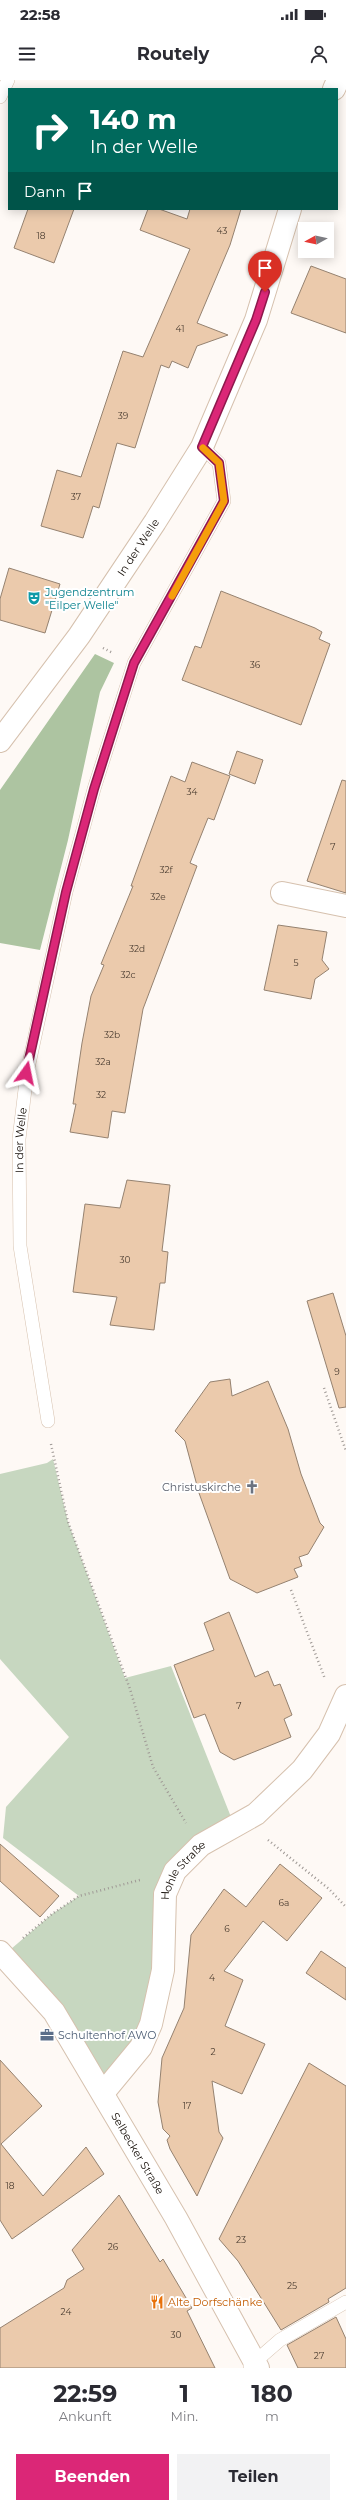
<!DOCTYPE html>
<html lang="de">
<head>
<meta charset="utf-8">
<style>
  body { margin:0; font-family:Montserrat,sans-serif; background:#f2f2f3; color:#2b2b33; height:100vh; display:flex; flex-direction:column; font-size:15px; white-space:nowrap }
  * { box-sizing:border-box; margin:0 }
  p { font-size:13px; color:#7c7c81 }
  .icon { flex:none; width:22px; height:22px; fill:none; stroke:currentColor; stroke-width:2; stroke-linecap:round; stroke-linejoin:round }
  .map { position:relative; height:2288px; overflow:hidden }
  .drawer { display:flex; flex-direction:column; background:#fff; flex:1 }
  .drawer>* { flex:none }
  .top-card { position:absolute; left:8px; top:8px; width:330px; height:122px; border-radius:0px; box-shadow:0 2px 10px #0003; background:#00695c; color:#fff; overflow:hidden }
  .needle { width:26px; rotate:262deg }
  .fabs { position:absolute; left:298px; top:142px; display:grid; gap:8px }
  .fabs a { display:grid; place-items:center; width:36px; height:36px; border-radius:0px; background:#fff; box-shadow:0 2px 10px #0003; font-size:20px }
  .pin { position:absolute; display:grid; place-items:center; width:34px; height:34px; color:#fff; margin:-41px -17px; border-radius:50% 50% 50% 0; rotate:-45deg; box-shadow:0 0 4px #0007 }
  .pin .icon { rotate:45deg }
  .me { position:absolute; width:44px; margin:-22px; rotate:12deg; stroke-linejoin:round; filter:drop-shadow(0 0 3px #0008) }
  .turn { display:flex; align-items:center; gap:14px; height:84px; padding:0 16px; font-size:18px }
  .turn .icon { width:52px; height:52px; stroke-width:2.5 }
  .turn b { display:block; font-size:28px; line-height:34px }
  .then { display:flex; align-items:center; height:38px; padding:0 16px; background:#0003; gap:8px; font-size:15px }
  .eta { display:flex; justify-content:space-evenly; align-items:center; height:68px; text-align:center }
  .eta b { font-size:24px; font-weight:700; line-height:28px }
  .primary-button { display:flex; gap:8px; margin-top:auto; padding:8px 16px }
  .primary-button a { flex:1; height:46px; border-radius:0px; background:#db2777; color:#fff; font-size:16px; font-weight:700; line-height:46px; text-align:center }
  .primary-button a+a { background:#f2f2f3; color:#2b2b33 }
  .status { display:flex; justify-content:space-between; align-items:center; height:28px; padding:0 20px; background:#fff; direction:ltr }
  .status svg { height:11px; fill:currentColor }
  header { display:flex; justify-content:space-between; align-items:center; height:52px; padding:0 16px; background:#fff; font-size:18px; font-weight:700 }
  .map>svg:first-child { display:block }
</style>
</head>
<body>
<div class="status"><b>22:58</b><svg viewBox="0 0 49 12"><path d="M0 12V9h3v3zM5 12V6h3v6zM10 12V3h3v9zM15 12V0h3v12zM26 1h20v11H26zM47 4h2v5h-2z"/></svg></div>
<header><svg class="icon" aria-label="menu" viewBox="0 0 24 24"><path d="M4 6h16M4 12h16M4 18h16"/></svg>Routely<svg class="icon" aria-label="person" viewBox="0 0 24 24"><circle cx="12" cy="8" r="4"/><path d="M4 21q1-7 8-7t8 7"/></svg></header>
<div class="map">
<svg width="346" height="2288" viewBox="0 0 346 2288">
  <rect width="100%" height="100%" fill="#fef9f5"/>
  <!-- green -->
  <path fill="#c7d7c0" d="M53 1379 68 1442 125 1598 171 1586 235 1747 175 1791 155 1929 103 2013 4 1875 52 1834 79 1816 3 1758 6 1727 69 1657 0 1579V1394L47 1383Z"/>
  <!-- forest -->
  <path fill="#adc4a1" d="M95 574 114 583 100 612 68 760 40 870 0 863V710Z"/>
  <!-- building -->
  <path fill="#ebcaac" stroke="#958270" d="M28 129H74L54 183 14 168Z
    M148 129H159L187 139 190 129H241L230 165 197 243 228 255 197 266 188 288 172 281 169 288 161 285 135 368 117 363 99 428 93 426 83 458 41 446 57 390 81 397 123 271 143 277 190 169 140 150Z
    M311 186 346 199V253L291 233Z
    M9 488 60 504 45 553 0 540V519Z
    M221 511 315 548 322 552 319 559 330 564 301 645 182 600 195 566 201 568Z
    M237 671 263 680 255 704 229 694Z
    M192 682 230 696 214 740 208 738 190 783 197 786 143 929 125 1033 112 1031 108 1058 70 1052 76 1024H73L82 963 91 916 104 885 101 884 133 806H131L171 696 185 702Z
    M342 700 346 701V813L307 801Z
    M278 845 327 852 322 880 329 889 315 899 311 919 264 910Z
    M127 1100 170 1105 162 1171 168 1172 165 1203H160L154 1250 110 1245 117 1217 73 1212 85 1124 120 1128Z
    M333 1213 346 1256V1327L339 1328 307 1221Z
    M230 1299 232 1316 268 1301 288 1349 301 1394 320 1443 324 1447 308 1474 299 1477 302 1486 294 1489 298 1497 257 1513 230 1499 199 1413 185 1361 175 1351 210 1302Z
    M229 1532 255 1597 268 1591 274 1606 280 1604 292 1635 284 1639 291 1657 234 1680 220 1672 205 1634 194 1638 174 1585 214 1570 204 1543Z
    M0 1764 59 1816 40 1837 0 1801Z
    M280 1784 322 1818 287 1861 263 1841 224 1891 243 1900 225 1946 265 1964 242 2014 212 2001 219 2052 223 2058 197 2116 170 2069 167 2060 170 2056 163 2049 158 2022 162 1978 184 1928 191 1855 224 1809 246 1827Z
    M321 1871 346 1888V1920L306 1893Z
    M0 1980 42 2026 1 2064 43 2116 86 2067 104 2094 12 2159 0 2140Z
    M309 1983 346 2006V2208L328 2219 329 2222 281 2250 238 2181 219 2159Z
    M119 2115 160 2182 163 2179 192 2228 187 2231 215 2288H0V2248L64 2208 67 2200 84 2189 72 2170Z
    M336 2237 346 2259V2288H298L287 2265Z"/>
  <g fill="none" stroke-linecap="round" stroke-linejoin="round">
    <!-- lane casing -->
    <g stroke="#d6c1ae" stroke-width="14">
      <g id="lane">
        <path d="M0 17 8 0"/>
        <path id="s1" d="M48 1341 20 1166 19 1059 27 993 66 812 94 709 134 583 224 421 219 383 202 367"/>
        <path d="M250 2286 280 2260 346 2222"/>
      </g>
    </g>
    <!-- street casing -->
    <g stroke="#d6c1ae" stroke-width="24">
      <g id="street">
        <path d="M334 9 338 0"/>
        <path id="s2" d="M0 661 79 556 155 442 202 367 256 240 290 129"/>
        <path d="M282 813 346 826"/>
        <path id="s3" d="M103 2013 141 1967 151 1944 163 1890 165 1814 175 1791 201 1765 256 1734 302 1690 329 1654 346 1616"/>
      </g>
    </g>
    <!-- secondary casing -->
    <g stroke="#d6c1ae" stroke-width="24">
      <g id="secondary">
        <path id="s4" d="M0 1872 54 1932 176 2138 258 2288"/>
      </g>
    </g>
    <!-- path -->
    <path stroke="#9f9995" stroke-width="2.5" stroke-dasharray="1 3" stroke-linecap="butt" d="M103 568 113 573
      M324 1308 346 1371
      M51 1364 68 1442 130 1609 153 1687 186 1743
      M291 1510 325 1599
      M268 1760 329 1809 346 1827
      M23 1858 52 1834 79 1816 140 1800"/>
    <!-- lane -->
    <use href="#lane" stroke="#fff" stroke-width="13"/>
    <!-- street -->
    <use href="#street" stroke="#fff" stroke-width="22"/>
    <!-- secondary -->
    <use href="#secondary" stroke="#fff" stroke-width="22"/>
  </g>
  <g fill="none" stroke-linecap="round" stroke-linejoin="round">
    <!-- route casing -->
    <g stroke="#8e194d" stroke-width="10">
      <path id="route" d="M26 993 66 812 94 709 134 583 224 421 219 383 202 367 256 240 265 212"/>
    </g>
    <!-- route -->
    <use href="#route" stroke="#db2777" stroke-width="7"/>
    <!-- slow -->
    <path stroke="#f59e0b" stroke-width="7" d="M172 516 224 421 219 383 203 368"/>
  </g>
  <!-- icons -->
  <defs>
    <g id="theatre-bare" transform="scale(1.08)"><path d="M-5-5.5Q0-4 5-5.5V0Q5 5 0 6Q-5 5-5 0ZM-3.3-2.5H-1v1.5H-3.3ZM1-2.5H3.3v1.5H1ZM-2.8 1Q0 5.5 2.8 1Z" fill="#0f9aa8" stroke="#fff" stroke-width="2.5" paint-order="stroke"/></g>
    <g id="church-bare" transform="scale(1.08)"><path d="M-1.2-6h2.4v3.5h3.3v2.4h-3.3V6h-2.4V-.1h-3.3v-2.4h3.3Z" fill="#6b7280" stroke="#fff" stroke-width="2.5" paint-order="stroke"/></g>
    <g id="office-bare" transform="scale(1.08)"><path d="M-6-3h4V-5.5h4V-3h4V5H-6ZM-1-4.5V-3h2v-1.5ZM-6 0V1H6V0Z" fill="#5c6f8a" stroke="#fff" stroke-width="2.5" paint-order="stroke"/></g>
    <g id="restaurant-bare" transform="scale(1.08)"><path d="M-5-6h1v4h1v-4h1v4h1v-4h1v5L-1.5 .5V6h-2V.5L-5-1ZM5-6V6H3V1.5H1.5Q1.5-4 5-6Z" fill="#e8710a" stroke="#fff" stroke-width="2.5" paint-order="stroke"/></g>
  </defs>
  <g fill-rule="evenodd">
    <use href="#theatre-bare" x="34" y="518"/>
    <use href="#church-bare" x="252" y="1407"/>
    <use href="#office-bare" x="47" y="1955"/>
    <use href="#restaurant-bare" x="157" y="2222"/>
  </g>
  <g text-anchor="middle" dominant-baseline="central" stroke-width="4" stroke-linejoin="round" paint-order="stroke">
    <!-- number labels -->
    <g font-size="9" fill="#4a3c30">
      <text x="222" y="150">43</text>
      <text x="41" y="155">18</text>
      <text x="180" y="248">41</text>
      <text x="123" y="335">39</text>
      <text x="76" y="416">37</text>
      <text x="255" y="584">36</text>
      <text x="192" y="711">34</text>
      <text x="333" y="766">7</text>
      <text x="166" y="789">32f</text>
      <text x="158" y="816">32e</text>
      <text x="137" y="868">32d</text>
      <text x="296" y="882">5</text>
      <text x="128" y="894">32c</text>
      <text x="112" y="954">32b</text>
      <text x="103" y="981">32a</text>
      <text x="101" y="1014">32</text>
      <text x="125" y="1179">30</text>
      <text x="337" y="1291">9</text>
      <text x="239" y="1625">7</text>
      <text x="284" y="1822">6a</text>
      <text x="227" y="1848">6</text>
      <text x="212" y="1897">4</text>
      <text x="213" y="1971">2</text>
      <text x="187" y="2025">17</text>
      <text x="10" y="2105">18</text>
      <text x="241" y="2159">23</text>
      <text x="113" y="2166">26</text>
      <text x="292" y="2205">25</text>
      <text x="66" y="2231">24</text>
      <text x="176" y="2254">30</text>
      <text x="319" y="2275">27</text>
    </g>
    <!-- street labels -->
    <g font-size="11" fill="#140d07" stroke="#fff">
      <text stroke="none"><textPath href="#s2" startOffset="238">In der Welle</textPath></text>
      <text stroke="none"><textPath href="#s1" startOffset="283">In der Welle</textPath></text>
      <text stroke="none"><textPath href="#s3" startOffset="246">Hohle Straße</textPath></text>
      <text stroke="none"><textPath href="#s4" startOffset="245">Selbecker Straße</textPath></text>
    </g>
    <!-- culture labels -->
    <g font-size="11" fill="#0d838f" stroke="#fff" text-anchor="start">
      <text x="45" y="512">Jugendzentrum<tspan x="45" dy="13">"Eilper Welle"</tspan></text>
    </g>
    <!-- worship labels -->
    <g font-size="11" fill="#5b616d" stroke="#fff" text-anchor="end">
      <text x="241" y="1407">Christuskirche</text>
    </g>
    <!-- service labels -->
    <g font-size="11" fill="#4e5e75" stroke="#fff" text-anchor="start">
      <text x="58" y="1955">Schultenhof AWO</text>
    </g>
    <!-- food labels -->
    <g font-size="11" fill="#c56008" stroke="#fff" text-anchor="start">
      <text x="168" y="2222">Alte Dorfschänke</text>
    </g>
  </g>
</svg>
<div class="fabs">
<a><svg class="needle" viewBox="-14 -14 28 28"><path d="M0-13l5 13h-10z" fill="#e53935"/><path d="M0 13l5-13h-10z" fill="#7c7c81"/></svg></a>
</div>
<div class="pin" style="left:265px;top:212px;background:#d93025"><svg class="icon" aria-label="arrive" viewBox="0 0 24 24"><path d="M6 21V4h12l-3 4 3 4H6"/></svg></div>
<svg class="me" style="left:26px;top:993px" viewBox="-20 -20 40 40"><path d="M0-17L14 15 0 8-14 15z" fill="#db2777" stroke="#fff" stroke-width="4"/></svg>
<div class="top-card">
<div class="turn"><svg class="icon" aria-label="right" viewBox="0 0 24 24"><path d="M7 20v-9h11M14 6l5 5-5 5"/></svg><div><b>140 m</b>In der Welle</div></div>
<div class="then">Dann<svg class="icon" aria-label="arrive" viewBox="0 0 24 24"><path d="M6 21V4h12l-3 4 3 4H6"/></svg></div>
</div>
</div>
<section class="drawer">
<div class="eta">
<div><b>22:59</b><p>Ankunft</p></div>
<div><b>1</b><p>Min.</p></div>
<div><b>180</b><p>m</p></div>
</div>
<div class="primary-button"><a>Beenden</a><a>Teilen</a></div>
</section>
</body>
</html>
